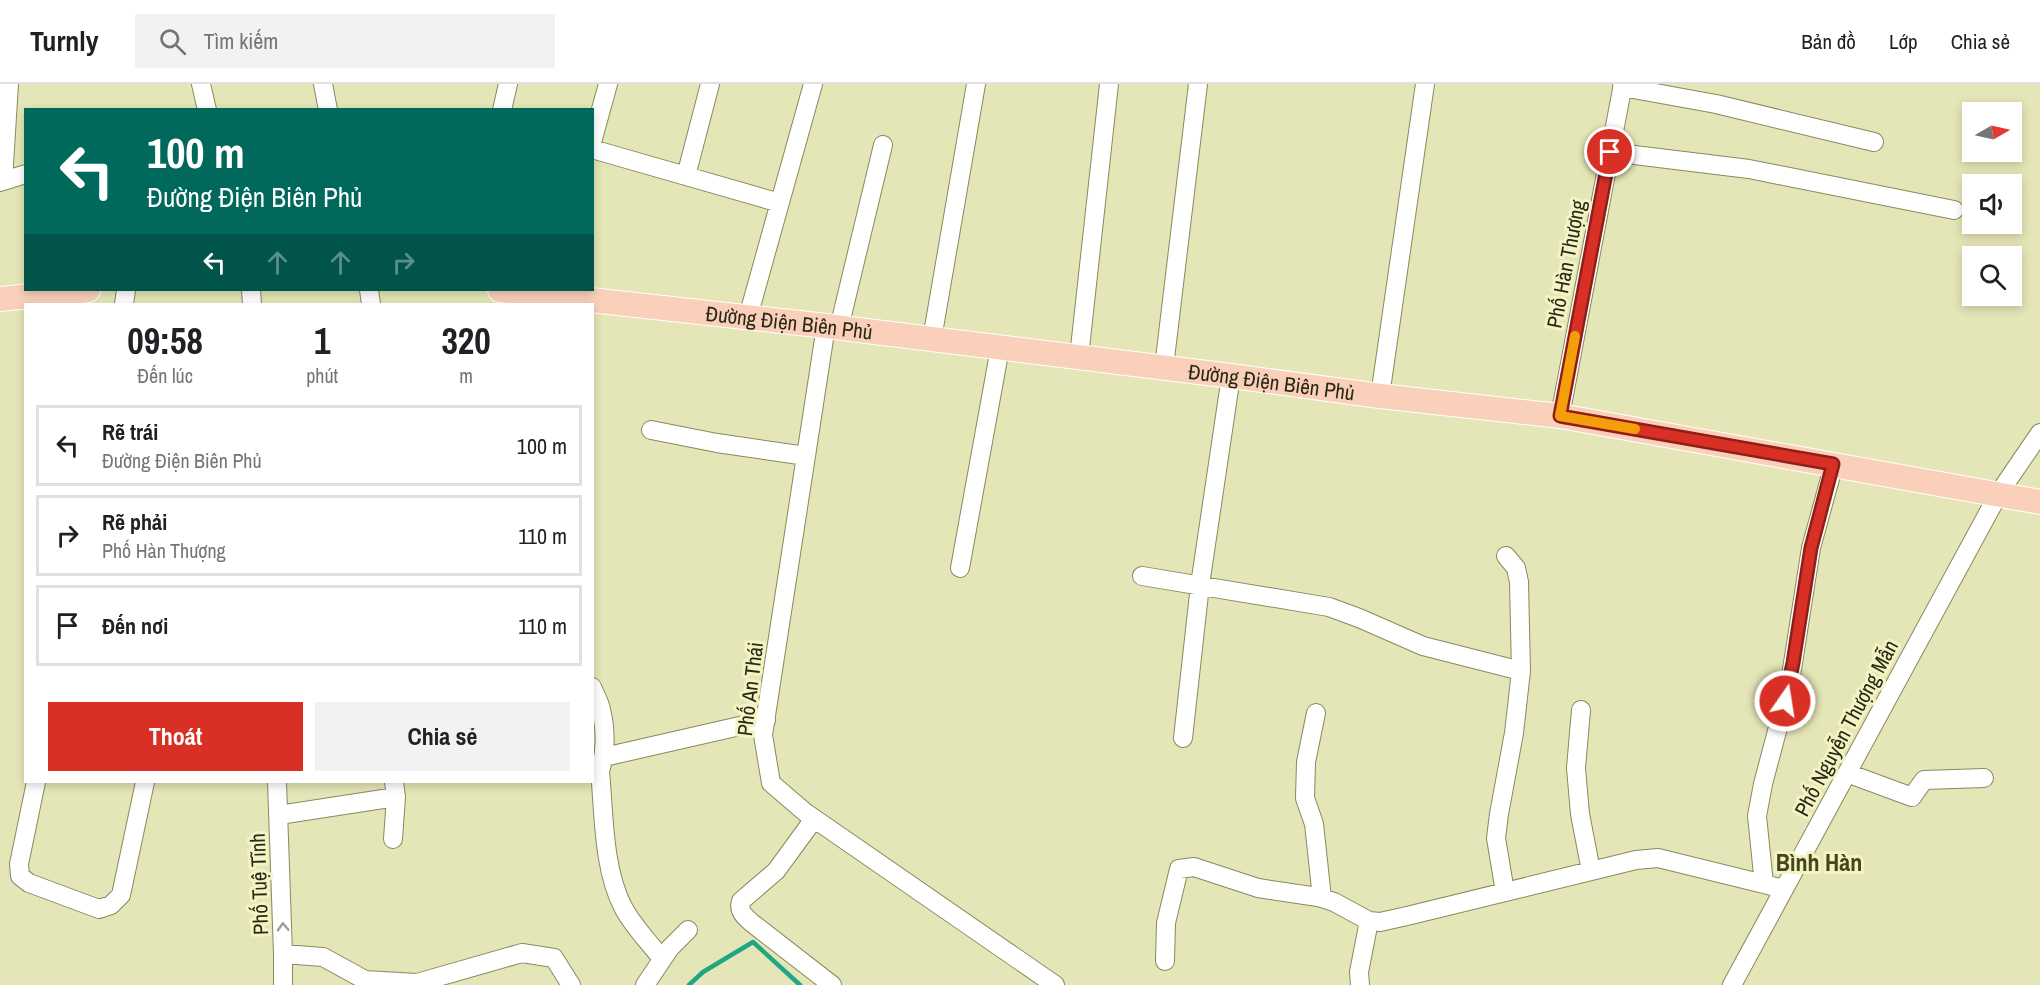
<!DOCTYPE html>
<html lang="vi">
<head>
<meta charset="utf-8">
<style>
  body { margin:0; font-family:"Archivo Narrow",sans-serif; background:#f2f2f2; color:#202124; height:100vh; display:flex; flex-direction:column; font-size:22px; white-space:nowrap }
  * { box-sizing:border-box; margin:0 }
  p { font-size:20px; color:#757577 }
  .icon { flex:none; width:33px; height:33px; fill:none; stroke:currentColor; stroke-width:2; stroke-linecap:round; stroke-linejoin:round }
  .map { position:relative; flex:1; overflow:hidden }
  .details { position:absolute; left:24px; top:219px; width:570px; height:480px; display:flex; flex-direction:column; background:#fff; border-radius:0px; box-shadow:0 3px 9px #0003 }
  .details>* { flex:none }
  .guide { position:absolute; left:24px; top:24px; width:570px; height:183px; border-radius:0px; box-shadow:0 3px 9px #0003; background:#00695c; color:#fff; overflow:hidden }
  .needle { width:39px; rotate:81deg }
  .buttons { position:absolute; left:1962px; top:18px; display:grid; gap:12px }
  .buttons a { display:grid; place-items:center; width:60px; height:60px; border-radius:0px; background:#fff; box-shadow:0 3px 9px #0003; font-size:30px }
  .pin { position:absolute; display:grid; place-items:center; width:51px; height:51px; color:#fff; margin:-26px; border:3px solid #fff; border-radius:50%; box-shadow:0 2px 6px #0007 }
  .me { position:absolute; width:66px; margin:-33px; rotate:13deg; stroke-linejoin:round; filter:drop-shadow(0 0 4px #0008) }
  .turn { display:flex; align-items:center; gap:21px; height:126px; padding:0 24px; font-size:27px }
  .turn .icon { width:78px; height:78px; stroke-width:2.5 }
  .turn b { display:block; font-size:42px; line-height:51px }
  .lanes { display:flex; align-items:center; height:57px; padding:0 24px; background:#0003; justify-content:center; gap:30px; direction:ltr }
  .lanes .off { opacity:.35 }
  .eta { display:flex; justify-content:space-evenly; align-items:center; height:102px; text-align:center }
  .eta b { font-size:36px; font-weight:700; line-height:42px }
  .action { display:flex; gap:12px; margin-top:auto; padding:12px 24px }
  .action a { flex:1; height:69px; border-radius:0px; background:#d93025; color:#fff; font-size:24px; font-weight:700; line-height:69px; text-align:center }
  .action a+a { background:#f2f2f2; color:#202124 }
  ul { padding:0; list-style:none }
  li { display:flex; align-items:center; gap:18px; height:81px; margin:0 12px 9px; padding:0 12px; border:3px solid #e0e0e0; border-radius:0px }
  li div { flex:1 }
  li b { display:block; font-size:22px }
  li em { font-style:normal }
  header { display:flex; align-items:center; gap:36px; box-sizing:border-box; height:84px; padding:0 30px; background:#fff; border-bottom:2px solid #e0e0e0 }
  header strong { font-size:28px }
  nav { display:flex; gap:33px; margin-inline-start:auto; font-size:21px }
  .search { width:420px; height:54px; background:#f2f2f2; display:flex; align-items:center; gap:15px; box-sizing:border-box; padding:0 21px; border-radius:0px; color:#757577; font-size:22px }
  .map>svg:first-child { display:block }
</style>
</head>
<body>
<header>
<strong>Turnly</strong>
<div class="search"><svg class="icon" aria-label="search" viewBox="0 0 24 24"><circle cx="10" cy="10" r="6"/><path d="M15 15l6 6"/></svg>Tìm kiếm</div>
<nav><a>Bản đồ</a><a>Lớp</a><a>Chia sẻ</a></nav>
</header>
<div class="map">
<svg width="2040" height="901" viewBox="0 0 2040 901">
  <rect width="100%" height="100%" fill="#e5e6b7"/>
  <g fill="none" stroke-linecap="round" stroke-linejoin="round">
    <!-- stream -->
    <path stroke="#1fa781" stroke-width="4.5" d="M689 901 703 888 753 858 800 901"/>
    <!-- minor casing -->
    <g stroke="#89895d" stroke-width="20">
      <path id="minor" d="M201 0 207 26
        M323 0 328 26
        M1622 3 1716 20 1874 58
        M502 26 508 0
        M592 58 608 0
        M592 65 780 119
        M1610 68 1749 85 1954 126
        M686 92 710 0
        M3 97 9 0
        M0 98 26 90
        M251 206 252 220
        M369 206 371 220
        M124 220 126 206
        M748 233 813 0
        M826 242 763 651 771 699 806 729 1055 901
        M839 244 883 61
        M932 255 976 0
        M1079 273 1109 0
        M1164 283 1198 0
        M1380 312 1425 0
        M1560 332 1623 0
        M651 346 717 359 806 372
        M960 484 1000 264
        M1142 492 1329 523 1359 534 1423 562 1521 587
        M592 603C595 611 600 618 601 626 606 645 606 668 600 687 604 729 603 785 623 823 632 841 649 858 662 875
        M1581 626 1576 684 1580 730 1591 787
        M1316 629 1306 678 1305 714 1314 740 1322 814
        M1183 654 1200 501 1231 292
        M604 673 766 636
        M1847 689 1912 713 1924 696 1984 694
        M36 698 19 780 20 792 29 799 99 825 111 821 121 811 145 698
        M277 698 283 870V901
        M279 731 396 713
        M814 735 776 787 741 817C738 827 744 832 752 839L832 901
        M393 755 396 713 394 698
        M1764 800 1757 732 1763 700 1790 598 1811 464 1834 380
        M1505 808 1496 754 1499 730 1514 649 1521 587 1519 498 1516 484 1506 472
        M283 870 323 873 365 896 417 899 522 869 554 874 571 901
        M1165 877 1166 839 1179 785 1194 783 1258 804 1318 813 1334 818 1369 837 1380 838 1407 832 1636 776 1658 774 1784 805
        M645 901 670 864 688 846
        M1360 901 1359 888 1369 837
        M1732 901 1999 409 2040 349"/>
    </g>
    <!-- major casing -->
    <g stroke="#fff" stroke-width="26">
      <g id="major">
        <path id="s1" d="M500 206 826 242 1231 292 1380 312 1560 332 2040 418"/>
        <path d="M0 215 88 206"/>
      </g>
    </g>
    <!-- minor -->
    <use href="#minor" stroke="#fff" stroke-width="18"/>
    <!-- major -->
    <use href="#major" stroke="#fad0bb" stroke-width="24"/>
  </g>
  <!-- one-way arrows -->
  <defs><path id="oneway-chevron" d="M-2-3.5L2.5 0L-2 3.5" fill="none" stroke-width="1.6" stroke-linecap="round" stroke-linejoin="round" transform="scale(1.5)"/></defs>
  <use stroke="#9e9e96" href="#oneway-chevron" transform="translate(283 843) rotate(-92)"/>
  <g fill="none" stroke-linecap="round" stroke-linejoin="round">
    <!-- route casing -->
    <g stroke="#8d1f18" stroke-width="15">
      <path id="route" d="M1610 68 1560 332 1833 380 1811 464 1793 579 1785 617"/>
    </g>
    <!-- route -->
    <use href="#route" stroke="#d93025" stroke-width="10"/>
    <!-- slow -->
    <path stroke="#f59e0b" stroke-width="10" d="M1575 252 1560 332 1635 345"/>
  </g>
  <g text-anchor="middle" dominant-baseline="central" stroke-width="6" stroke-linejoin="round" paint-order="stroke">
    <!-- street labels -->
    <g font-size="21" fill="#282816" stroke="#f3f3c4">
      <text transform="translate(1566 180) rotate(-79)">Phố Hàn Thượng</text>
      <text stroke="none"><textPath href="#s1" startOffset="291">Đường Điện Biên Phủ</textPath></text>
      <text stroke="none"><textPath href="#s1" startOffset="777">Đường Điện Biên Phủ</textPath></text>
      <text transform="translate(750 605) rotate(-83)">Phố An Thái</text>
      <text transform="translate(1846 644) rotate(-62)">Phố Nguyễn Thượng Mẫn</text>
      <text transform="translate(259 800) rotate(-92)">Phố Tuệ Tĩnh</text>
    </g>
    <!-- quarter labels -->
    <g font-size="24" font-weight="bold" fill="#46451b" stroke="#f3f3c4">
      <text x="1819" y="778">Bình Hàn</text>
    </g>
  </g>
</svg>
<div class="buttons">
<a><svg class="needle" viewBox="-14 -14 28 28"><path d="M0-13l5 13h-10z" fill="#e53935"/><path d="M0 13l5-13h-10z" fill="#757577"/></svg></a>
<a><svg class="icon" aria-label="sound" viewBox="0 0 24 24"><path d="M4 9h4l5-4v14l-5-4H4zM17 9q2 3 0 6"/></svg></a>
<a><svg class="icon" aria-label="search" viewBox="0 0 24 24"><circle cx="10" cy="10" r="6"/><path d="M15 15l6 6"/></svg></a>
</div>
<div class="pin" style="left:1610px;top:68px;background:#d93025"><svg class="icon" aria-label="arrive" viewBox="0 0 24 24"><path d="M6 21V4h12l-3 4 3 4H6"/></svg></div>
<svg class="me" style="left:1785px;top:617px" viewBox="-20 -20 40 40"><circle r="17" fill="#d93025" stroke="#fff" stroke-width="3"/><path d="M0-11L8 9 0 5-8 9z" fill="#fff"/></svg>
<div class="guide">
<div class="turn"><svg class="icon" aria-label="left" viewBox="0 0 24 24"><path d="M17 20v-9H6M10 6l-5 5 5 5"/></svg><div><b>100 m</b>Đường Điện Biên Phủ</div></div>
<div class="lanes"><svg class="icon" aria-label="left" viewBox="0 0 24 24"><path d="M17 20v-9H6M10 6l-5 5 5 5"/></svg><svg class="icon off" aria-label="ahead" viewBox="0 0 24 24"><path d="M12 20V5M6 11l6-6 6 6"/></svg><svg class="icon off" aria-label="ahead" viewBox="0 0 24 24"><path d="M12 20V5M6 11l6-6 6 6"/></svg><svg class="icon off" aria-label="right" viewBox="0 0 24 24"><path d="M7 20v-9h11M14 6l5 5-5 5"/></svg></div>
</div>
<section class="details">
<div class="eta">
<div><b>09:58</b><p>Đến lúc</p></div>
<div><b>1</b><p>phút</p></div>
<div><b>320</b><p>m</p></div>
</div>
<ul>
<li><svg class="icon" aria-label="left" viewBox="0 0 24 24"><path d="M17 20v-9H6M10 6l-5 5 5 5"/></svg><div><b>Rẽ trái</b><p>Đường Điện Biên Phủ</p></div><em>100 m</em></li>
<li><svg class="icon" aria-label="right" viewBox="0 0 24 24"><path d="M7 20v-9h11M14 6l5 5-5 5"/></svg><div><b>Rẽ phải</b><p>Phố Hàn Thượng</p></div><em>110 m</em></li>
<li><svg class="icon" aria-label="arrive" viewBox="0 0 24 24"><path d="M6 21V4h12l-3 4 3 4H6"/></svg><div><b>Đến nơi</b></div><em>110 m</em></li>
</ul>
<div class="action"><a>Thoát</a><a>Chia sẻ</a></div>
</section>
</div>
</body>
</html>
